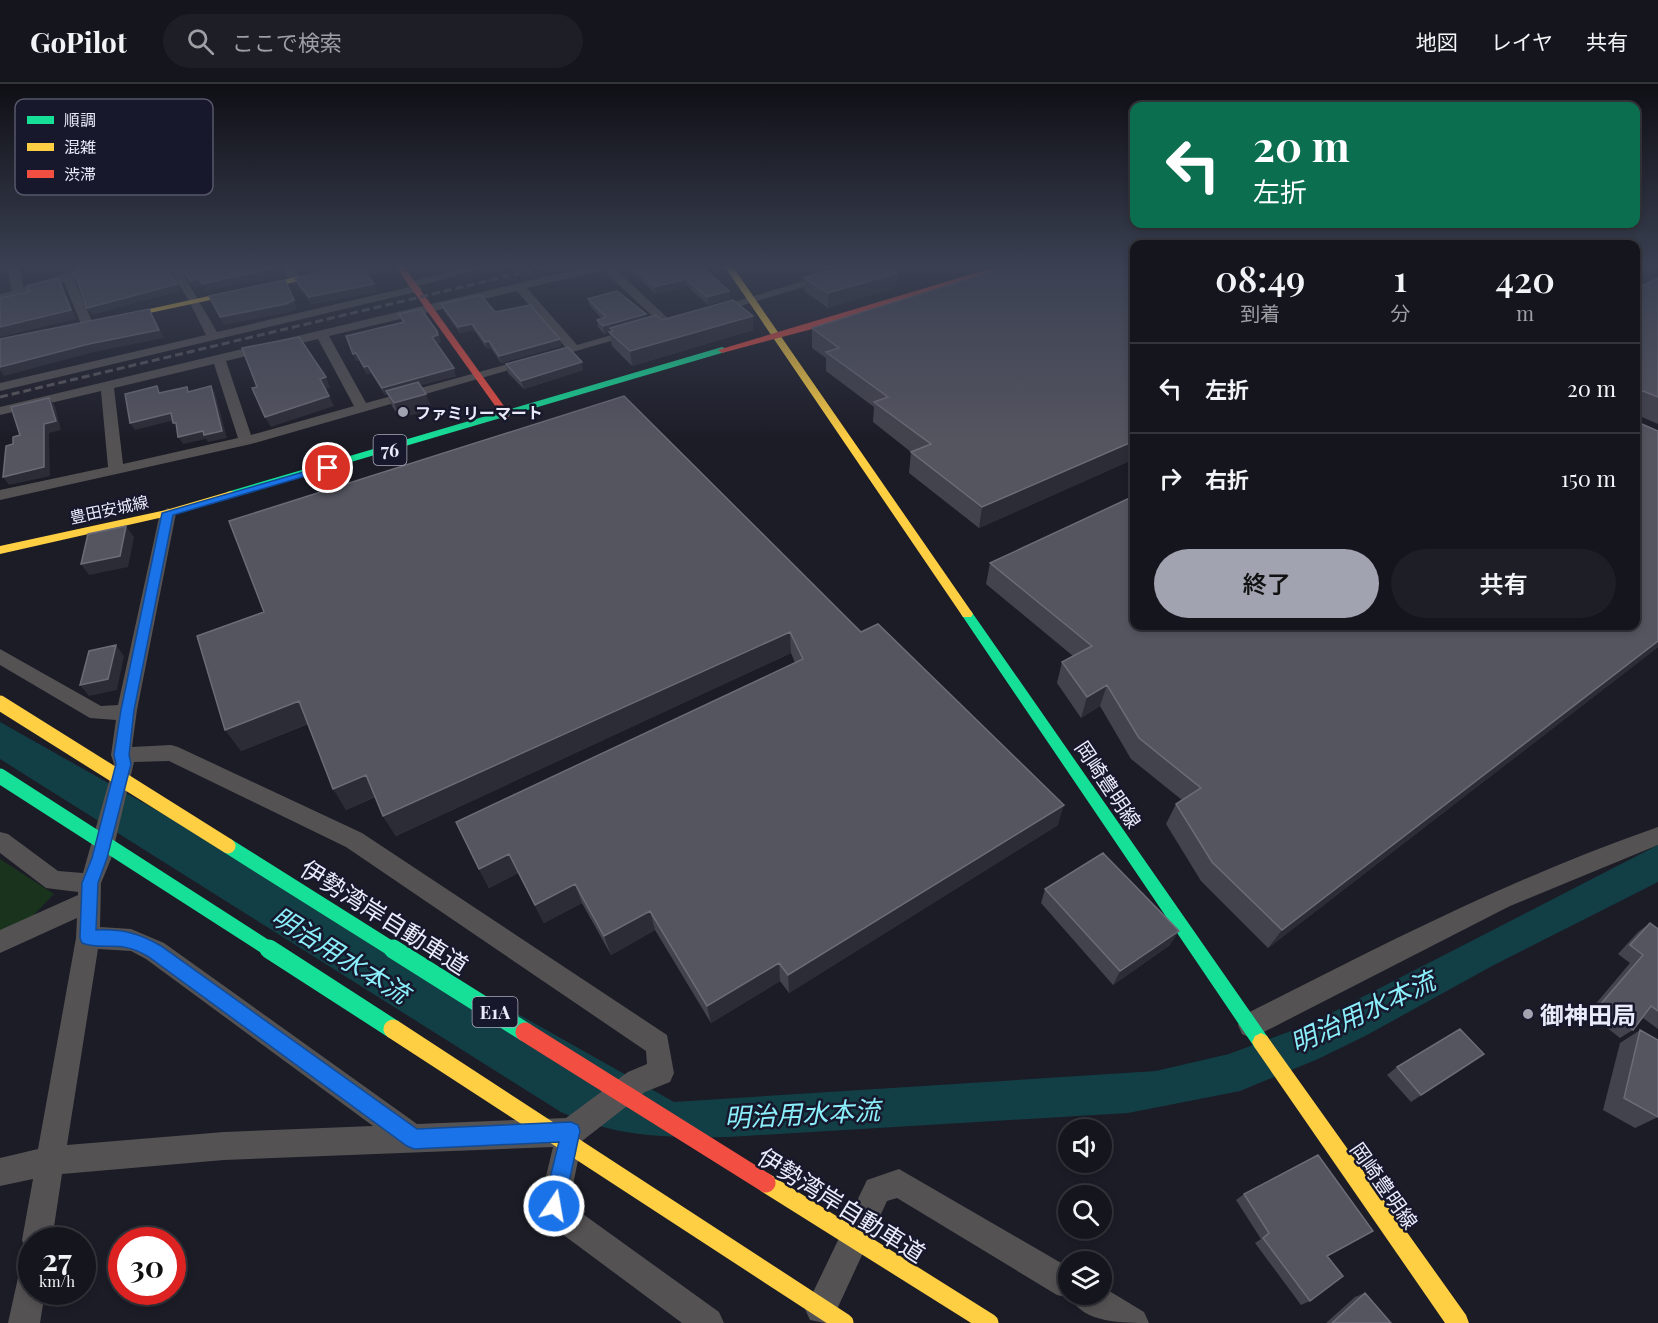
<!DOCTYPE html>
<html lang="ja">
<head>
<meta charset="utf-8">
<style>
  body { margin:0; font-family:"Playfair Display","Noto Sans JP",serif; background:#1e1e26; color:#f1f3f6; height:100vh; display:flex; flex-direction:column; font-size:22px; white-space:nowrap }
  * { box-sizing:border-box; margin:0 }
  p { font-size:20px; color:#9d9fa4 }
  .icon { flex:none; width:33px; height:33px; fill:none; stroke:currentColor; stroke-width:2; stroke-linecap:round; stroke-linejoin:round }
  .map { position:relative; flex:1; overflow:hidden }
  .drawer { position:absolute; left:1130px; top:156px; width:510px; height:390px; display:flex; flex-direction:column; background:#15151d; border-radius:12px; box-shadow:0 3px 9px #0003,0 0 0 2px #34343b }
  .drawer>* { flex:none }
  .top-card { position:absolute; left:1130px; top:18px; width:510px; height:126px; border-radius:12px; box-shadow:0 3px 9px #0003,0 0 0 2px #34343b; background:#0b6e4f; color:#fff; overflow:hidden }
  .tools { position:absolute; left:1058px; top:1035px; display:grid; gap:12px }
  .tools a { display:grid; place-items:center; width:54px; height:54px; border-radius:50%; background:#15151d; box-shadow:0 3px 9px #0003,0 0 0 2px #34343b; font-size:30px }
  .speed { position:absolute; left:18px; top:1143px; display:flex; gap:12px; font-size:30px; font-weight:700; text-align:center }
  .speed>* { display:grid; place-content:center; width:78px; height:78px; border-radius:50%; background:#15151d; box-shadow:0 3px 9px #0003,0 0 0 2px #34343b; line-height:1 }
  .speed small { font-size:15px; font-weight:400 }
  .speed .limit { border:9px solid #d22; background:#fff; color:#111 }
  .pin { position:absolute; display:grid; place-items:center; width:51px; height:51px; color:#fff; margin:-26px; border:3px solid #fff; border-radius:50%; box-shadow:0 2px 6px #0007 }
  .me { position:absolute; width:66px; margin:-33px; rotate:12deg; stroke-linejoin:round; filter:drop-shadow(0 0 4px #0008) }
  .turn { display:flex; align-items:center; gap:21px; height:126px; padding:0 24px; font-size:27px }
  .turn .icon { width:78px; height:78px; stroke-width:2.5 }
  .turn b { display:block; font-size:42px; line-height:51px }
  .eta { display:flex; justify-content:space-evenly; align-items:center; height:102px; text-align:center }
  .eta b { font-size:36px; font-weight:600; line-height:42px }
  .cta { display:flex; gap:12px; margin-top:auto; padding:12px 24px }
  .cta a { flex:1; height:69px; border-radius:36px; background:#a2a3b0; color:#111; font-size:24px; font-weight:600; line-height:69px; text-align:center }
  .cta a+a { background:#1e1e26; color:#f1f3f6 }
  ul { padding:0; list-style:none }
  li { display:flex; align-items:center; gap:18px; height:90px; padding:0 24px; border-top:2px solid #34343b }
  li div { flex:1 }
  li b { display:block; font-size:22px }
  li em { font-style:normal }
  header { display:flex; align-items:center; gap:36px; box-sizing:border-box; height:84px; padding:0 30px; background:#15151d; border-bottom:2px solid #34343b }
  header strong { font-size:28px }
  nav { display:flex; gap:33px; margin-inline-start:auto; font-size:21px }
  .search { width:420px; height:54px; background:#1e1e26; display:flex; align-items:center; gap:15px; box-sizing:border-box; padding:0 21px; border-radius:33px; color:#9d9fa4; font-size:22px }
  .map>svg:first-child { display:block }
</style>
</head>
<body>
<header>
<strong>GoPilot</strong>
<div class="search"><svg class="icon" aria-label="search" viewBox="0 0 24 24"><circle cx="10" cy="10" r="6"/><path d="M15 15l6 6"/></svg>ここで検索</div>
<nav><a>地図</a><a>レイヤ</a><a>共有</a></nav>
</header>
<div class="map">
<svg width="1658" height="1239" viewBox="0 0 1658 1239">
  <rect width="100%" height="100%" fill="#1c1c27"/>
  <!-- green -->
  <path fill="#19331d" d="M0 775 54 810 29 836 0 849Z"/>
  <!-- water -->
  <path fill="#123f46" d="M0 638 674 1018 1156 987 1229 970 1310 940 1658 761V798L1492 882 1367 951 1318 975 1240 1007 1128 1029 728 1053C670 1054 614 1053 561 1028L0 675Z"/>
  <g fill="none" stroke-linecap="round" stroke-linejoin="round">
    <!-- street -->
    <path fill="#545253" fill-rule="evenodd" d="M7 183H19L23 203 87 183H105L74 195 93 240 87 244 81 240 64 198 0 218V210L12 207Z
      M168 183H179L217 248 410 203 407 200 409 198 468 183H488L418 202 422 205 420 207 0 307V299L206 251 189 217Z
      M282 183H293L300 195 298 197H290Z
      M586 183H613L673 239 663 242 603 186 527 204 577 261 636 244 642 248 251 360 0 416V406L108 383 101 307 0 331V323ZM517 207 566 264 366 319 329 252ZM318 255 354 322 251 351 226 277ZM214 280 238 354 123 380 114 304Z
      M850 183H869L714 230 704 227Z
      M168 424 176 429 137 626 132 663 171 661 178 663 362 749 667 951 674 989 670 998 645 1008 582 1057 569 1120 719 1228 724 1239H682L546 1138 539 1122 553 1063 224 1076 62 1090 52 1156H32V1169L26 1167 22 1156 33 1095 0 1102V1074L38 1065 76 854 77 834 0 869V846L78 811V808L46 804 0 769V748L8 750 58 787 83 789 114 680 111 671 116 636 90 634 0 581V565L101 622 118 621 160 429ZM169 677 346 763 646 967 647 980 628 988 566 1034 417 1040 164 859 131 845 100 843 101 799 111 775 134 678ZM98 865 131 867 146 875 373 1042 224 1048 67 1061Z
      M1658 743V761L1510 822 1260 950 1251 954 1242 950 1238 941 1242 932C1378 863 1513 793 1658 743Z
      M899 1085 1068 1183V1210H1101V1202L1144 1228 1149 1239C1124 1239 1083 1239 1071 1214L1057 1211 897 1114 887 1117 832 1236 825 1239 810 1236 805 1225 867 1096Z
      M32 1176V1208H45L40 1239H8L21 1180Z"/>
    <!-- fast -->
    <path fill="#16e098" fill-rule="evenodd" d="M722 263 725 264V268L235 412 231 413 226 410 227 408Z
      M967 526 971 527 1267 952 1270 958 1267 964 1261 967 1255 964 963 533 961 530Z"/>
    <!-- slow -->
    <path fill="#ffcf43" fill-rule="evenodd" d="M725 183H733L971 527 973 530 971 533H963Z
      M315 189 319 191 318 193 112 237 108 234Z
      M231 407 235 408V412L168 432 0 470V462L166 426Z
      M1261 949 1267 952 1466 1231 1469 1239H1445L1255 964 1252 958 1255 952Z"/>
    <!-- jam -->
    <path fill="#f24e42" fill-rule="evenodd" d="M396 183H404L509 329V333H503Z
      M996 183H1009L816 244 722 269 718 266Z"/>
    <!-- rail -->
    <path stroke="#57565a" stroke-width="3" stroke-dasharray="8 4" stroke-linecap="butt" d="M0 313 546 183"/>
    <!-- fast-bridge-far1 -->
    <path stroke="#16e098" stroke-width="15" d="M0 692 272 867
      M228 762 395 867"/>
    <!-- fast-bridge -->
    <path stroke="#16e098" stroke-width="19" d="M269 865 393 945
      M393 865 525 948"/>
    <!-- slow-bridge-far1 -->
    <path stroke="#ffcf43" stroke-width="15" d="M0 619 228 762"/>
    <!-- slow-bridge -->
    <path stroke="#ffcf43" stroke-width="19" d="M393 945 844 1239
      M766 1099 989 1239"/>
    <!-- jam-bridge -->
    <path stroke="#f24e42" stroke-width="19" d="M525 948 766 1099"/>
  </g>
  <!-- wall -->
  <path fill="#43434d" d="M630 183H702L730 215 708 221 687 202 655 210 630 186Z
    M927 183H958L950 186 935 188Z
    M1134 183V375L979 444 909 389 911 368 873 338 874 323 826 287V274L812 264V244Z
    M382 188 367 192 374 200 377 208 312 220 298 202 295 195Z
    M804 194 897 203 828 224 805 208Z
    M1658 194V340L1635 330V205Z
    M588 215 647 234 753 246 632 282 612 262 609 248 604 250 598 243 597 236 601 234 590 222Z
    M441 220 495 228 560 255 561 262 501 279 491 264 487 265 474 246 460 249 444 227Z
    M399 230 437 247 441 258 436 259 456 292 420 301 432 325 400 334 392 322 388 311H385L371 289 367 290 359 276 356 277 346 252 402 238Z
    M506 280 583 286 524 305 508 289Z
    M1658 347V563L1268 864 1201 797 1166 740 1176 720 1182 716 1131 675 1100 622 1081 634 1057 599 1062 578 1073 572 986 500 990 479 1134 542Z
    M861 548 1058 741 789 909 780 897 711 939 655 846 611 871 582 819 544 839 518 789 489 804 479 785 795 579 791 569 396 752 383 732 375 713 346 726 308 640 241 667 197 552Z
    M1045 805 1170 861 1113 901 1041 819Z
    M1650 839 1658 845V945L1643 934 1633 946 1620 954 1588 929 1630 879 1618 870 1638 848Z
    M1640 946 1658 1033 1635 1044 1603 1026 1620 959Z
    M1473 978 1411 1018 1387 991 1397 983Z
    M1244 1110 1327 1172 1310 1217 1301 1221 1255 1159 1261 1155 1236 1116Z
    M1365 1209 1391 1239H1326L1355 1213Z"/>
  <!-- shaded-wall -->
  <path fill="#2c2c36" d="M280 183 282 191 206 207 202 200Z
    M296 183H320L298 187Z
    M370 183H380L382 188 365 193 362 185Z
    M935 183H958L950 186 935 188Z
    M897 189V203L828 224V209Z
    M58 194 63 202 76 235 0 253V243Z
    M199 194 203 202 194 204 190 197Z
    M686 195 687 202 655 210 654 203Z
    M177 200 180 207 92 231 87 224Z
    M374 200 377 208 312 220 309 213Z
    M729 207 730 215 708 221 707 213Z
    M294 216 297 225 290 228 224 241 220 233Z
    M149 225 164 254 94 268 4 292 0 286V283Z
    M646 230 647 238 610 244 611 248 604 250 603 242Z
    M753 232V246L632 282 630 267Z
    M472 240 474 246 460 249 458 243Z
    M438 251 441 258 434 260 432 253Z
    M560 255 561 262 501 279 499 272Z
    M489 257 491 264 487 265 485 258Z
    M356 269 359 276 356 277 353 270Z
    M582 278 583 286 524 305 521 297Z
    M368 282 371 289 367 290 364 283Z
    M454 284 456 292 389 310 386 307 388 311H385L382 304Z
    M326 293 330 304 325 305 320 295Z
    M211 302 215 309 227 354 208 358 206 355 183 360 178 353Z
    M426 310 432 325 400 334 394 319Z
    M329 312 334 322 271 343 265 333Z
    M49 314 55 322 61 346 49 349 50 392 9 401 3 393 44 340Z
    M171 329 175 336 135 346 130 339Z
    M1134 357V375L979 444 982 423Z
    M126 442 134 453 128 483 89 491 81 480Z
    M790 548 791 569 396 752 383 732Z
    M1658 557V563L1268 864 1282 846Z
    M116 561 124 572 117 606 89 612 80 601Z
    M1107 601 1100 622 1081 634 1087 613Z
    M299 617 312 638 241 667 225 646Z
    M366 691 378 711 346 726 333 705Z
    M1064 721 1058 741 789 909 788 891Z
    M509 770 518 789 489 804 479 785Z
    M575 800 582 819 544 839 535 821Z
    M650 827 655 846 611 871 604 852Z
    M1179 847 1170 861 1113 901 1120 887Z
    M779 879 780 897 711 939 707 922Z
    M1484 970 1473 978 1411 1018 1421 1011Z"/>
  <!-- building -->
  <path fill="#555560" stroke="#6c6c78" stroke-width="1.5" d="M86 183H166L177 200 87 224 74 188Z
    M182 183H279L202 200 199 194 190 197Z
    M334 183H370L362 185 374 200 309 213 295 195Z
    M634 183H702L729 207 707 213 686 195 654 203Z
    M843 183H888L897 189 828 209 804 194Z
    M1007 183H1134V357L982 423 911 368 931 360 874 318 888 313 826 268 839 264 812 244Z
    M58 194 71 226 0 243V214L30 208 27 202Z
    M1658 194V313L1635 304V205Z
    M285 196 294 216 286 220 220 233 209 212Z
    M617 207 646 230 603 242 597 236 606 233 588 215Z
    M481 211 495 228 530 221 560 255 499 272 489 257 485 258 472 240 458 243 441 220Z
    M733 216 753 232 630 267 609 248 613 247 610 244 656 231 662 236Z
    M149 225 159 246 89 260 0 283V255Z
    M421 225 437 247 438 251 432 253 454 284 382 304 368 282 364 283 356 269 353 270 346 252 404 238 399 230Z
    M299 253 326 293 320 295 329 312 265 333 252 304 257 303 242 264Z
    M568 263 582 278 521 297 506 280Z
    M418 298 426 310 394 319 386 307Z
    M157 302 159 309 187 303 188 308 211 302 222 347 204 351 203 347 178 353 176 339H173L171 329 130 339 125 310Z
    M624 312 861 548 878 540 1064 721 788 891 779 879 707 922 650 827 604 852 575 800 535 821 509 770 479 785 456 738 803 575 790 548 383 732 366 691 333 705 299 617 225 646 197 552 264 528 229 437Z
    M49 314 56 337 44 340V383L3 393 6 362 13 360V353L20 351 11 323Z
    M1635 337 1658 347V557L1282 846 1212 778 1176 720 1201 704 1139 654 1107 601 1087 613 1062 578 1092 562 990 479 1134 412V542H1635Z
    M126 442 120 472 81 480 88 450Z
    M116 561 108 595 80 601 89 567Z
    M1103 769 1179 847 1120 887 1045 805Z
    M1650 839 1658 845V927L1651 922 1633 946 1600 921 1643 871 1630 861Z
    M1460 945 1484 970 1421 1011 1397 983Z
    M1640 946 1658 956V1033L1624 1014Z
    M1318 1071 1373 1147 1327 1172 1343 1192 1310 1217 1263 1154 1269 1149 1244 1110Z
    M1365 1209 1391 1239H1332Z"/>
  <!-- sky -->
  <linearGradient id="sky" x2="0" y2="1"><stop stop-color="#0f0f15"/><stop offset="0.51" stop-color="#3a4052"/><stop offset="1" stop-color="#3a4052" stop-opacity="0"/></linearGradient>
  <rect width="1658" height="357" fill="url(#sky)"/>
  <!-- route -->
  <path fill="#1a73e8" stroke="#114b97" stroke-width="1.5" d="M324 382 333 384 173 431 134 626 129 671 131 680 107 774 98 799 96 846C122 845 139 849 161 862L417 1045 571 1038 578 1041 580 1047 564 1122 561 1129 554 1132 546 1129 543 1122 559 1058 414 1065 407 1062 149 873C118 854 106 868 82 859L80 854 82 799 92 774 116 680 114 671 121 626 162 429Z"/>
  <!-- markers -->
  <g fill="#a2a3b0" stroke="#17182c" stroke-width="2">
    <circle cx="403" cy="328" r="6"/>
    <circle cx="1528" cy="930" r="6"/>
  </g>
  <g text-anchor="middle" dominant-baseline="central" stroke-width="5" stroke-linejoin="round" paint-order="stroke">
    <!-- far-poi labels -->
    <g font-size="16" font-weight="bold" fill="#eaebfa" stroke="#17182c" text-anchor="start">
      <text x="415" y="328">ファミリーマート</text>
    </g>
    <!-- far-street labels -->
    <g font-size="16" fill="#eaebfa" stroke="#17182c">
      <text transform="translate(109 425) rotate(-12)">豊田安城線</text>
    </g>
    <!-- shield labels -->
    <g fill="#17182c" stroke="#abacbc" stroke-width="1.5">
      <rect x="373.5" y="351" width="33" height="30" rx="4.5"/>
      <rect x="472.5" y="913" width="45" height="30" rx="4.5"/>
    </g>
    <g font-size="18" font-weight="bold" fill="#eaebfa">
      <text x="390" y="366">76</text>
      <text x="495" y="928">E1A</text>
    </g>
    <!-- street labels -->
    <g font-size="20" fill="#eaebfa" stroke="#17182c">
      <text transform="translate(1109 700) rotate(56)">岡崎豊明線</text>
      <text transform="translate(1385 1101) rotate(55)">岡崎豊明線</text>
    </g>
    <!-- near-street labels -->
    <g font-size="24" fill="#eaebfa" stroke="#17182c">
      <text transform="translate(385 832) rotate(32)">伊勢湾岸自動車道</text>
      <text transform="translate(842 1120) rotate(32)">伊勢湾岸自動車道</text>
    </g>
    <!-- near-poi labels -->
    <g font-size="24" font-weight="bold" fill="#eaebfa" stroke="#17182c" text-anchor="start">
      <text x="1540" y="930">御神田局</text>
    </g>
    <!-- near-water labels -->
    <g font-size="26" font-style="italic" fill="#8beffb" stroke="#17182c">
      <text transform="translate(341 870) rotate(32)">明治用水本流</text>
      <text transform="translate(1362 927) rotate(-25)">明治用水本流</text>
      <text transform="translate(802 1029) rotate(-3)">明治用水本流</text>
    </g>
  </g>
  <!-- legend -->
  <rect x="15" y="15" width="198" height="96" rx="9" fill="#17182c" stroke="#56576a" stroke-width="1.5"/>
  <rect x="27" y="32" width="27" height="8" fill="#16e098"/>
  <rect x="27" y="59" width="27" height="8" fill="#ffcf43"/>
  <rect x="27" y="86" width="27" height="8" fill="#f24e42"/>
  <g font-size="16" fill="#eaebfa">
    <text x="64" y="42">順調</text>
    <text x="64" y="69">混雑</text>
    <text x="64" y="96">渋滞</text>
  </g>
</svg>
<div class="tools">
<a><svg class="icon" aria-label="sound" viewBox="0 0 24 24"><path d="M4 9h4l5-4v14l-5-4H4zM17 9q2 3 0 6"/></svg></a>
<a><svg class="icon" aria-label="search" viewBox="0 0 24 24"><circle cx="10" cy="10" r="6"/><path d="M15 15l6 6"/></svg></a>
<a><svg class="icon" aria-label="layers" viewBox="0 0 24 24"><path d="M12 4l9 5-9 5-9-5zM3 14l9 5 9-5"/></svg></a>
</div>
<div class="speed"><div>27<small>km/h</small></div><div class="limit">30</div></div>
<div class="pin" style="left:328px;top:384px;background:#d93025"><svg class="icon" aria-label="arrive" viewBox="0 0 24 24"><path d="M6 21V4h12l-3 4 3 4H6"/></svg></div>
<svg class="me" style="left:554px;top:1122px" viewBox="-20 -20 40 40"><circle r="17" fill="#1a73e8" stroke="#fff" stroke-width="3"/><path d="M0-11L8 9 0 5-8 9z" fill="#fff"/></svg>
<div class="top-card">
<div class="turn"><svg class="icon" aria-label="left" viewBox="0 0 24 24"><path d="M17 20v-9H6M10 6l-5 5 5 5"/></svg><div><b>20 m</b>左折</div></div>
</div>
<section class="drawer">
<div class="eta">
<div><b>08:49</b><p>到着</p></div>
<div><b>1</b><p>分</p></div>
<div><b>420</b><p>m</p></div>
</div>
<ul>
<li><svg class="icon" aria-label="left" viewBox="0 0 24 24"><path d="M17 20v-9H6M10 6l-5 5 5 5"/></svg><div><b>左折</b></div><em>20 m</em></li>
<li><svg class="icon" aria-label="right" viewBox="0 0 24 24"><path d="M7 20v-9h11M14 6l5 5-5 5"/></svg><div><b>右折</b></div><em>150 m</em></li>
</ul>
<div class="cta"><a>終了</a><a>共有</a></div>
</section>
</div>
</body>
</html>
